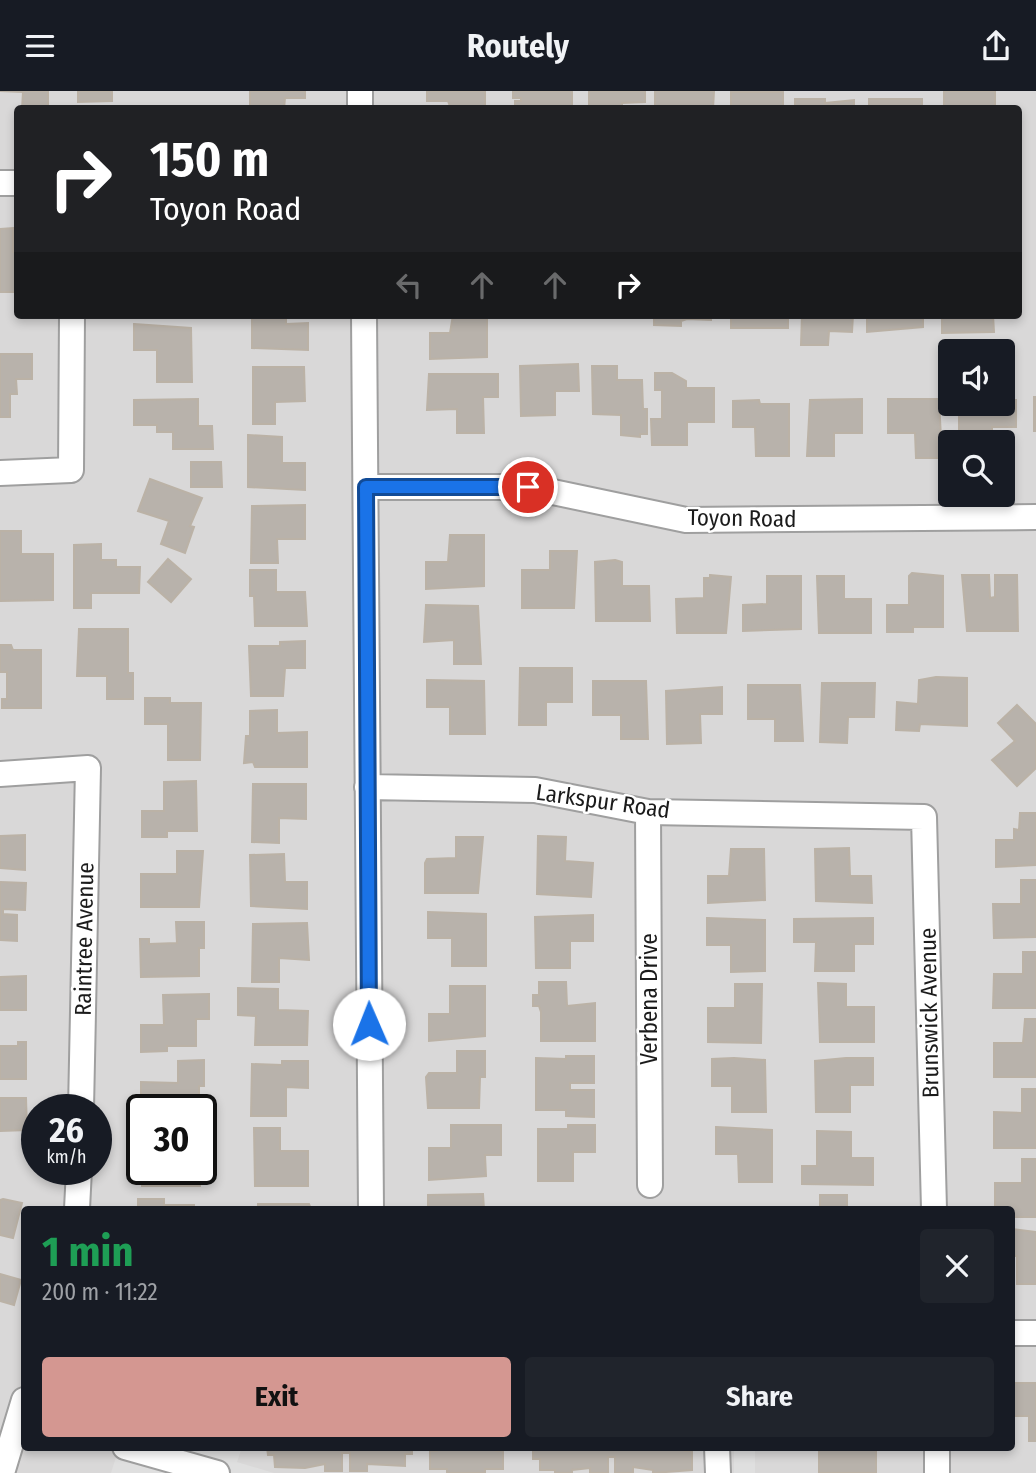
<!DOCTYPE html>
<html lang="en">
<head>
<meta charset="utf-8">
<style>
  body { margin:0; font-family:"Fira Sans Condensed",sans-serif; background:#20242c; color:#f1f3f6; height:100vh; display:flex; flex-direction:column; font-size:26px; white-space:nowrap }
  * { box-sizing:border-box; margin:0 }
  p { font-size:23px; color:#9ea1a6 }
  .icon { flex:none; width:38px; height:38px; fill:none; stroke:currentColor; stroke-width:2; stroke-linecap:round; stroke-linejoin:round }
  .map { position:relative; flex:1; overflow:hidden }
  .details { position:absolute; left:21px; top:1115px; width:994px; height:245px; display:flex; flex-direction:column; background:#171b24; border-radius:7px; box-shadow:0 4px 10px #0003 }
  .details>* { flex:none }
  .banner { position:absolute; left:14px; top:14px; width:1008px; height:214px; border-radius:7px; box-shadow:0 4px 10px #0003; background:#202124; color:#fff; overflow:hidden }
  .buttons { position:absolute; left:938px; top:248px; display:grid; gap:14px }
  .buttons a { display:grid; place-items:center; width:77px; height:77px; border-radius:7px; background:#171b24; box-shadow:0 4px 10px #0003; font-size:35px }
  .speed { position:absolute; left:21px; top:1003px; display:flex; gap:14px; font-size:35px; font-weight:700; text-align:center }
  .speed>* { display:grid; place-content:center; width:91px; height:91px; border-radius:50%; background:#171b24; box-shadow:0 4px 10px #0003; line-height:1 }
  .speed small { font-size:18px; font-weight:400 }
  .speed .limit { border:4px solid #111; border-radius:10px; background:#fff; color:#111 }
  .pin { position:absolute; display:grid; place-items:center; width:60px; height:60px; color:#fff; margin:-30px; border:4px solid #fff; border-radius:50%; box-shadow:0 2px 7px #0007 }
  .me { position:absolute; width:77px; margin:-38px; rotate:359deg; stroke-linejoin:round; filter:drop-shadow(0 0 5px #0008) }
  .turn { display:flex; align-items:center; gap:24px; height:147px; padding:0 21px; font-size:32px }
  .turn .icon { width:91px; height:91px; stroke-width:2.5 }
  .turn b { display:block; font-size:49px; line-height:60px }
  .lanes { display:flex; align-items:center; height:66px; padding:0 21px; background:#0003; justify-content:center; gap:35px; direction:ltr }
  .lanes .off { opacity:.35 }
  .round { display:grid; place-items:center; flex:none; width:74px; height:74px; border-radius:7px; background:#20242c }
  .headline { display:flex; align-items:center; justify-content:space-between; height:119px; padding:0 21px }
  h1 { font-size:42px; font-weight:700; line-height:52px; color:#1e9e55 }
  .button { display:flex; gap:14px; margin-top:auto; padding:14px 21px }
  .button a { flex:1; height:80px; border-radius:7px; background:#d49791; color:#111; font-size:28px; font-weight:700; line-height:80px; text-align:center }
  .button a+a { background:#20242c; color:#f1f3f6 }
  header { display:flex; justify-content:space-between; align-items:center; height:91px; padding:0 21px; background:#171b24; font-size:32px; font-weight:700 }
  .map>svg:first-child { display:block }
</style>
</head>
<body>
<header><svg class="icon" aria-label="menu" viewBox="0 0 24 24"><path d="M4 6h16M4 12h16M4 18h16"/></svg>Routely<svg class="icon" aria-label="share" viewBox="0 0 24 24"><path d="M12 15V3M7 8l5-5 5 5M5 13v7h14v-7"/></svg></header>
<div class="map">
<svg width="1036" height="1382" viewBox="0 0 1036 1382">
  <rect width="100%" height="100%" fill="#ece9e2"/>
  <!-- residential -->
  <path fill="#d9d8d8" fill-rule="evenodd" d="M0 0H1036V1382H0ZM18 18H1018V224H18ZM950 261H1003V313H950ZM950 352H1003V404H950ZM37 1018H96V1078H37ZM142 1018H201V1078H142ZM24 1118H1012V1356H24Z"/>
  <!-- parking -->
  <path fill="#dfdfdf" d="M169 1356H242L237 1371 274 1382H111L117 1363Z
    M734 1356H755V1382H734Z"/>
  <!-- building -->
  <path fill="#b8b2ab" stroke="#bbb2a6" stroke-width="2" d="M0 0H48V18H22L23 1Z
    M78 0H112V10L78 11Z
    M250 0H305V7H285L284 18H250Z
    M427 0H485V18H451L448 10H427Z
    M513 0H572V18H515V10H521V7H513Z
    M589 0H645V11L622 12V18H589Z
    M655 0H714L713 18H655Z
    M944 0H995V18H944Z
    M731 1H783V18H731Z
    M795 8H825V12L854 9V18H795Z
    M869 8H922V18H869Z
    M13 137V161H18V201H0V138Z
    M252 224H286V233L308 232V259L252 257Z
    M453 224H487V266L430 268V242H450Z
    M654 224H711V229L687 228 681 230V235L654 234Z
    M731 224H788V237H731Z
    M802 224H853L852 241 829 240 828 254H801Z
    M867 224H923V236L867 241Z
    M942 224H993L994 241 942 242Z
    M134 233 191 237 192 291H157V259H134Z
    M0 263H32V288H16L17 303H10V326H0Z
    M578 273 579 300H555V324L521 325 520 275Z
    M592 275H617V289H642L643 318H647V343H640V346L621 344V324L593 323Z
    M253 276H304L305 310 275 311V333H253Z
    M655 282H672L686 290V297H714V331H687V354H652L651 328H662V299H655Z
    M429 283H498V306H483L484 342H457V318L427 319Z
    M1003 300H1012V309H1016V336H992V352H959V313H1003Z
    M1034 306H1036V340H1034Z
    M198 308V335H212L213 358H173V341H157V334H134V309Z
    M862 308V342H834V365H807L810 309Z
    M888 308H939L942 367H916L915 342H888Z
    M759 309 760 313H789V365H756L755 336H733V310Z
    M248 344 282 346V372H305V399L248 396Z
    M191 371H221L222 396H191Z
    M150 388 202 407 190 435 194 436 185 462 161 453 169 430 138 420Z
    M305 414V448H277L278 472H251L252 415Z
    M0 440H21V463H53V509L0 510Z
    M450 444H484V495L426 498V471H448Z
    M101 453V469H116V476H140L139 502H91V517H74V454Z
    M550 460H577L574 517H522V479H550Z
    M168 468 191 488 171 511 148 491Z
    M615 469 622 471V495H649L650 530H596L595 471Z
    M250 479H276V501H305L307 535H255L254 505H250Z
    M912 482 943 485V536H913V541H887V514H909V485Z
    M710 484 731 486 726 542H677L676 508 704 507V487H710Z
    M962 484H989L990 507 995 506V484H1017L1018 540H967Z
    M767 485H801V538L743 540V514L767 513Z
    M817 485H844V508H871V542H819Z
    M426 514 478 515 481 573H454V549L424 551Z
    M79 538H128V582H133V608H107V585H77Z
    M305 550V577H285L283 605H251L249 555H280V551Z
    M0 554H11L13 559H41V617H2V608H7V581H0Z
    M520 577H572V611H546V634H519Z
    M936 586 967 587V635L920 633 919 640 896 639 897 611 918 613 919 589Z
    M427 589 484 590 485 643H450V616H427Z
    M593 590H646L648 648H621V624H593Z
    M822 592H875L874 626H848L847 652 820 651Z
    M748 594H800L803 650H775V628H748Z
    M722 596V623H700L701 652 667 653 666 600Z
    M145 607H170V612H201L200 669H168V633H145Z
    M1017 614 1036 633V677L1017 695 992 669 1015 650 998 632Z
    M277 619V642L307 641V676H255L253 671 244 672 246 645H250V620Z
    M196 690 197 740H167V746H142V720H164V691Z
    M253 693H306V728L279 727V752L252 751Z
    M1020 722H1036V774L996 776V749H1014V738L1019 739Z
    M25 744V779L0 777V745Z
    M538 745 566 746 565 770 593 772 591 806 537 803Z
    M456 746H483L478 802H425V772L427 768 456 767Z
    M849 757 850 785H871L872 812 816 810 815 758Z
    M731 758H764L765 809 708 812V785H729Z
    M177 760H203L199 816H141V783H177Z
    M284 763 285 791H307V818L251 815 250 764Z
    M1021 789H1036V846L994 847 993 813H1021Z
    M0 791 26 792 25 819 3 818V823L17 824V850L0 849Z
    M428 821 486 823V875H452V847H428Z
    M593 824V850H570V877H536L535 826Z
    M707 827 765 829V880L731 881V854H707Z
    M873 827V853H854V880H815L816 851H794V828Z
    M176 831H204V857H199V885L141 886 140 848H149V853L177 852Z
    M307 832 309 869 279 867V891H252L253 833Z
    M1023 861H1036V917H993L994 883H1023Z
    M26 885V919H0V886Z
    M539 891H566L567 915 595 912V950H541V921L539 915H533V904H539Z
    M818 892 846 893V916H874V951H820Z
    M735 893H762L761 952 708 951V917H735Z
    M450 895H485V945L429 950V923H450Z
    M238 897 278 898V919L308 920 307 954H255L256 925 238 924Z
    M209 903V928H196V955H167V960L141 961V934H164L163 904Z
    M1025 928H1036V986H994V952H1023Z
    M18 951H26V988H0V955H18Z
    M457 960H485V986H480L479 1017H428L426 986 429 982H457Z
    M566 965H594V992H570V999H594V1026L566 1025V1019H536V967L566 968Z
    M734 967 765 969 766 1021H732V995H712V968Z
    M846 967H873V994H850V1021H816L815 970Z
    M204 969V995H199V1018H142L141 1026V991L178 992V970Z
    M282 970H308V997L286 996V1025H251L252 973 282 974Z
    M1022 998H1036V1057H994V1021L1022 1022Z
    M0 1007H26L27 1039 0 1040Z
    M451 1034H501V1064H485L486 1085 429 1089V1057H451Z
    M568 1034H595V1061H573V1090H538V1038H568Z
    M716 1036 772 1039V1091H739L738 1063H716Z
    M254 1037H280V1060H308V1095H255Z
    M201 1039H204L205 1066H201Z
    M817 1040 851 1041V1067H873V1094L802 1093V1075H817Z
    M1022 1068H1036V1126H1012V1118H995V1092H1022Z
    M142 1078H200V1095H142Z
    M483 1103 484 1118H428V1104Z
    M820 1104H847V1118H820Z
    M3 1108 22 1112 13 1147 0 1144V1109Z
    M138 1108H164V1114H194V1118H138Z
    M258 1113H309L311 1118H258Z
    M1012 1138 1036 1141V1193H1017V1165H1012Z
    M0 1183 21 1189 14 1214 0 1210Z
    M1012 1292H1036V1350H1029V1325H1012Z
    M267 1356H412V1363H405V1375L367 1373V1380H350V1362H342V1380H325V1373L305 1377 275 1376 274 1364H268Z
    M437 1356H496V1360H503V1378H485V1382H447V1378H430V1360H437Z
    M533 1356H685V1360H692V1379L653 1382V1379L633 1376V1382H615V1366H608V1382H590V1377L572 1379V1382H555V1379H540V1368H533Z
    M819 1356H876V1382H819Z"/>
  <g fill="none" stroke-linecap="round" stroke-linejoin="round">
    <!-- minor casing -->
    <g stroke="#9f9f9f" stroke-width="28">
      <path id="minor" d="M360 0V18
        M0 92H18
        M364 224 371 1118
        M0 382 71 379 72 224
        M366 396H529L686 429 1036 426
        M0 683 88 677 81 1018
        M367 696 535 699 648 721 924 726 934 1118
        M648 721 650 1094
        M77 1118 79 1078
        M1012 1242H1036
        M125 1356 217 1382
        M717 1356 718 1382
        M937 1356V1382
        M2 1382 24 1309"/>
    </g>
    <!-- minor -->
    <use href="#minor" stroke="#fff" stroke-width="24"/>
  </g>
  <g fill="none" stroke-linecap="round" stroke-linejoin="round">
    <!-- route casing -->
    <g stroke="#114b97" stroke-width="18">
      <path id="route" d="M369 933 366 396H528"/>
    </g>
    <!-- route -->
    <use href="#route" stroke="#1a73e8" stroke-width="12"/>
  </g>
  <g text-anchor="middle" dominant-baseline="central" stroke-width="5" stroke-linejoin="round" paint-order="stroke">
    <!-- street labels -->
    <g font-size="23" fill="#1b1b1b" stroke="#fff">
      <text transform="translate(742 427) rotate(1)">Toyon Road</text>
      <text transform="translate(603 710) rotate(8)">Larkspur Road</text>
      <text transform="translate(84 848) rotate(-89)">Raintree Avenue</text>
      <text transform="translate(649 908) rotate(-90)">Verbena Drive</text>
      <text transform="translate(929 922) rotate(-91)">Brunswick Avenue</text>
    </g>
  </g>
</svg>
<div class="buttons">
<a><svg class="icon" aria-label="sound" viewBox="0 0 24 24"><path d="M4 9h4l5-4v14l-5-4H4zM17 9q2 3 0 6"/></svg></a>
<a><svg class="icon" aria-label="search" viewBox="0 0 24 24"><circle cx="10" cy="10" r="6"/><path d="M15 15l6 6"/></svg></a>
</div>
<div class="speed"><div>26<small>km/h</small></div><div class="limit">30</div></div>
<div class="pin" style="left:528px;top:396px;background:#d93025"><svg class="icon" aria-label="arrive" viewBox="0 0 24 24"><path d="M6 21V4h12l-3 4 3 4H6"/></svg></div>
<svg class="me" style="left:369px;top:933px" viewBox="-20 -20 40 40"><circle r="19" fill="#fff"/><path d="M0-13L10 11 0 6-10 11z" fill="#1a73e8"/></svg>
<div class="banner">
<div class="turn"><svg class="icon" aria-label="right" viewBox="0 0 24 24"><path d="M7 20v-9h11M14 6l5 5-5 5"/></svg><div><b>150 m</b>Toyon Road</div></div>
<div class="lanes"><svg class="icon off" aria-label="left" viewBox="0 0 24 24"><path d="M17 20v-9H6M10 6l-5 5 5 5"/></svg><svg class="icon off" aria-label="ahead" viewBox="0 0 24 24"><path d="M12 20V5M6 11l6-6 6 6"/></svg><svg class="icon off" aria-label="ahead" viewBox="0 0 24 24"><path d="M12 20V5M6 11l6-6 6 6"/></svg><svg class="icon" aria-label="right" viewBox="0 0 24 24"><path d="M7 20v-9h11M14 6l5 5-5 5"/></svg></div>
</div>
<section class="details">
<div class="headline"><div><h1>1 min</h1><p>200 m · 11:22</p></div><a class="round"><svg class="icon" aria-label="close" viewBox="0 0 24 24"><path d="M6 6l12 12M18 6L6 18"/></svg></a></div>
<div class="button"><a>Exit</a><a>Share</a></div>
</section>
</div>
</body>
</html>
